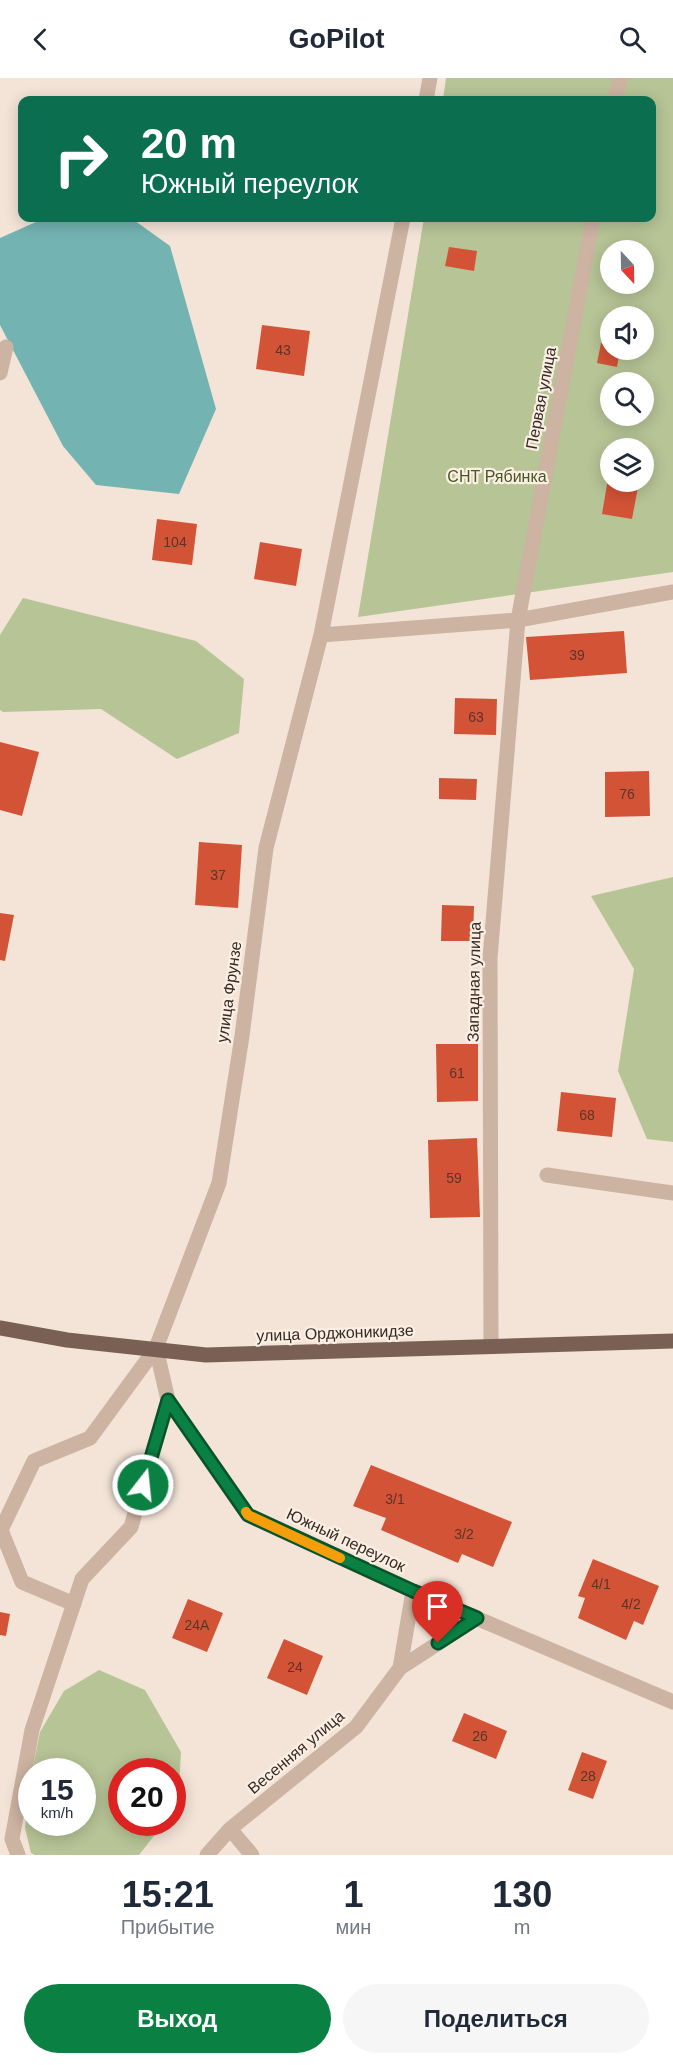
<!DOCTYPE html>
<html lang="ru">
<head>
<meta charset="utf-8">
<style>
  body { margin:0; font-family:Arial,sans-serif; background:#f6f6f7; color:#1f2937; height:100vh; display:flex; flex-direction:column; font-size:22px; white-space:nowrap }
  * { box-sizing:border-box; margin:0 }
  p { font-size:20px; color:#747a83 }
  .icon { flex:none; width:33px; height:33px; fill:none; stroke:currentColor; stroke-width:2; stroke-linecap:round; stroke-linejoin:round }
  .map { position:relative; height:1777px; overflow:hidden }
  .drawer { display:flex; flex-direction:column; background:#fff; flex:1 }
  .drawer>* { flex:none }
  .hud { position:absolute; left:18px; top:18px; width:638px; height:126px; border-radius:12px; box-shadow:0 3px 15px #0003; background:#0b6e4f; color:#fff; overflow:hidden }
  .needle { width:39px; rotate:158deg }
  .fabs { position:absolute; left:600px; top:162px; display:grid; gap:12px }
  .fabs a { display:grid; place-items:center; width:54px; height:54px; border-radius:50%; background:#fff; box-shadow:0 3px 15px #0003; font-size:30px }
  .speed { position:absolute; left:18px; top:1680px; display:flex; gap:12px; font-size:30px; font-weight:700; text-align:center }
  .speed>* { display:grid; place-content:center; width:78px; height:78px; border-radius:50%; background:#fff; box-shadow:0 3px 15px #0003; line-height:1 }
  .speed small { font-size:15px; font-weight:400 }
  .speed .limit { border:9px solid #d22; background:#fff; color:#111 }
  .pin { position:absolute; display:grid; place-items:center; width:51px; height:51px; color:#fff; margin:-62px -26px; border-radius:50% 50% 50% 0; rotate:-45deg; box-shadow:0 0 6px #0007 }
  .pin .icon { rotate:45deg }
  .me { position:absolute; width:66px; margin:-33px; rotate:16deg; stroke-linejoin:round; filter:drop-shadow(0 0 4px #0008) }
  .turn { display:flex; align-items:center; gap:21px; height:126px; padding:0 24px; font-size:27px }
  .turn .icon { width:78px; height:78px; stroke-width:2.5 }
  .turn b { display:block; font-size:42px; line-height:51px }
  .eta { display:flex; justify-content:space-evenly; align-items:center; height:102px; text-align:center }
  .eta b { font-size:36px; font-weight:800; line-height:42px }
  .cta { display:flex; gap:12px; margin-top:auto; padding:12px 24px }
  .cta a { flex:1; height:69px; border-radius:36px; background:#0b8043; color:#fff; font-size:24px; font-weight:800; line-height:69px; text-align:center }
  .cta a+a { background:#f6f6f7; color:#1f2937 }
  header { display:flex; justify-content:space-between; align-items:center; height:78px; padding:0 24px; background:#fff; font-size:27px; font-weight:800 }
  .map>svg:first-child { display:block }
</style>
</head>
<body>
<header><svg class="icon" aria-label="back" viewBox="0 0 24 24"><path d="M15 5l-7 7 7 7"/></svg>GoPilot<svg class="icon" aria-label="search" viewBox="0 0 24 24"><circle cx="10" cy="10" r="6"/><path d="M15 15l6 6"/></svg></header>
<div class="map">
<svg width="673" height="1777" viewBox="0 0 673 1777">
  <rect width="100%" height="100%" fill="#f3e4d7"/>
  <!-- green -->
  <path fill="#b7c496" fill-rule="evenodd" d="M446 0H673V494L358 539 424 140H651V22H443ZM610 172H644V206H610ZM610 238H644V272H610ZM610 304H644V338H610ZM610 370H644V404H610Z
    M23 520 196 563 244 601 239 655 177 681 101 631 3 634 0 632V557Z
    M673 799V1064L647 1061 618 993 634 891 591 818Z
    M99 1592 145 1612 181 1674 179 1709 173 1725 172 1694H122V1744L164 1745 139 1777H35L31 1775 25 1750 31 1695 32 1744H82V1694L32 1693 40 1654 64 1613Z"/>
  <!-- water -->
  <path fill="#73b3b2" d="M45 140H131L170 168 216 331 179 416 96 407 63 368 0 247V160Z"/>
  <!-- building -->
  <path fill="#d25336" d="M449 169 477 173 474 193 445 188Z
    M262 247 310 253 304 298 256 291Z
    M601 265 610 266V272H620L617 289 597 285Z
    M609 395 610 396V404H639L632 441 602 436Z
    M157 441 197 446 192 487 152 482Z
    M260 464 302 471 296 508 254 501Z
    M624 553 627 595 530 602 526 559Z
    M455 620 497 621 496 657 454 656Z
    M0 664 39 674 22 738 0 732Z
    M649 693 650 738 605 739V694Z
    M439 700 477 701 476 722 439 721Z
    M199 764 242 767 238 830 195 827Z
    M442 827 474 828 473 863H441Z
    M0 835 14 837 5 883 0 882Z
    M436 966H478V1023L437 1024Z
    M561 1014 616 1020 612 1059 557 1053Z
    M477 1060 480 1139 430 1140 428 1062Z
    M371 1387 512 1444 493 1489 462 1476 458 1485 381 1452 386 1440 353 1428Z
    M593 1481 659 1508 643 1547 634 1543 626 1562 578 1540 585 1520 578 1518Z
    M188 1521 223 1535 207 1574 172 1560Z
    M0 1534 10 1536 6 1558 0 1557Z
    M284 1561 323 1578 307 1617 267 1600Z
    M464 1635 507 1653 496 1681 452 1663Z
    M582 1674 607 1683 593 1721 568 1712Z"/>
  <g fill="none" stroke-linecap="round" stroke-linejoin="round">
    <!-- minor -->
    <path stroke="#ccb3a2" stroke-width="15" d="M426 22 430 0
      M615 22 620 0
      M0 295 6 269
      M321 557 518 542 673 514
      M547 1097 673 1115
      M491 1268 490 880 518 542 593 140
      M156 1270 168 1322 248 1437 413 1513 673 1624
      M413 1513 400 1590 477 1540
      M74 1526 22 1504 1 1452 34 1383 90 1360 156 1270 219 1105 242 958 266 770 321 557 403 140
      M230 1751 252 1777
      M18 1777 12 1761 32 1652 82 1501 131 1449 168 1322
      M207 1777 230 1751 356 1649 400 1590"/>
    <!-- major -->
    <path stroke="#7a5f54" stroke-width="15" d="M0 1250 67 1262 206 1277 673 1263"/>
  </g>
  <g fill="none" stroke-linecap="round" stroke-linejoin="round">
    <!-- route casing -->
    <g stroke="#07532c" stroke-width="15">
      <path id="route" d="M143 1407 168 1322 248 1437 413 1513 477 1540 438 1565"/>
    </g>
    <!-- route -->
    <use href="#route" stroke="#0b8043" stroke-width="10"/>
    <!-- slow -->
    <path stroke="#f59e0b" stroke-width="10" d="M246 1434 248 1437 340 1480"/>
  </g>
  <g text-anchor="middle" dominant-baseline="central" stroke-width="4.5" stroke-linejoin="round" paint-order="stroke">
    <!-- number labels -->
    <g font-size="14" fill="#5d3429">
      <text x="283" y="272">43</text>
      <text x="175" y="464">104</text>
      <text x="577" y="577">39</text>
      <text x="476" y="639">63</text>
      <text x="627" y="716">76</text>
      <text x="218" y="797">37</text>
      <text x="457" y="995">61</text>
      <text x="587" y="1037">68</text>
      <text x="454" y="1100">59</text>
      <text x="395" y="1421">3/1</text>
      <text x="464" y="1456">3/2</text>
      <text x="601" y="1506">4/1</text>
      <text x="631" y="1526">4/2</text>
      <text x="197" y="1547">24А</text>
      <text x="295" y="1589">24</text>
      <text x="480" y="1658">26</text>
      <text x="588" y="1698">28</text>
    </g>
    <!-- street labels -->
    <g font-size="16" fill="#362a25" stroke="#fbefe3">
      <text transform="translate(541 320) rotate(-79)">Первая улица</text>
      <text transform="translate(474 904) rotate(-89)">Западная улица</text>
      <text transform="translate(229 914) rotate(-82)">улица Фрунзе</text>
      <text transform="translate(335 1255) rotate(-2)">улица Орджоникидзе</text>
      <text transform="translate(346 1462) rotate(25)">Южный переулок</text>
      <text transform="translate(296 1674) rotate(-40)">Весенняя улица</text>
    </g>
    <!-- park labels -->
    <g font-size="16" fill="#485726" stroke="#fbefe3">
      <text x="497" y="398">СНТ Рябинка</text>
    </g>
  </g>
</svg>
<div class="fabs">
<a><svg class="needle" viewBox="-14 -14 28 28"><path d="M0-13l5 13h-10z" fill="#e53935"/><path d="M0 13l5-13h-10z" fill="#747a83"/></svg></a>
<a><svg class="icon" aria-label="sound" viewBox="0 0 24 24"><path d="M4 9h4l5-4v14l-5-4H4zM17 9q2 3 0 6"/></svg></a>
<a><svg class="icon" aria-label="search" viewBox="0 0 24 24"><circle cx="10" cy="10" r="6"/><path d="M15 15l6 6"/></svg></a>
<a><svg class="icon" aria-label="layers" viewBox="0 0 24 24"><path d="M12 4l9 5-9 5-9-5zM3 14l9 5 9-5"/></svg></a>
</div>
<div class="speed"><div>15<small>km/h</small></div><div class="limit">20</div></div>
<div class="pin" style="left:438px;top:1565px;background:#d93025"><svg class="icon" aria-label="arrive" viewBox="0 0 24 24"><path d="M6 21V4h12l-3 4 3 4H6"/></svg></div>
<svg class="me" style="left:143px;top:1407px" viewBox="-20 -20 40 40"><circle r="17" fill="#0b8043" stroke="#fff" stroke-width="3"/><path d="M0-11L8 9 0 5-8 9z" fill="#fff"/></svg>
<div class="hud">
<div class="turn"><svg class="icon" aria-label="right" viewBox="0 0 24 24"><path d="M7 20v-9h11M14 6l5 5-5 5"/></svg><div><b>20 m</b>Южный переулок</div></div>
</div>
</div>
<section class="drawer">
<div class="eta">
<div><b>15:21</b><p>Прибытие</p></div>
<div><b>1</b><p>мин</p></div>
<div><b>130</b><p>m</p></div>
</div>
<div class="cta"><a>Выход</a><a>Поделиться</a></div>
</section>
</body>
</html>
